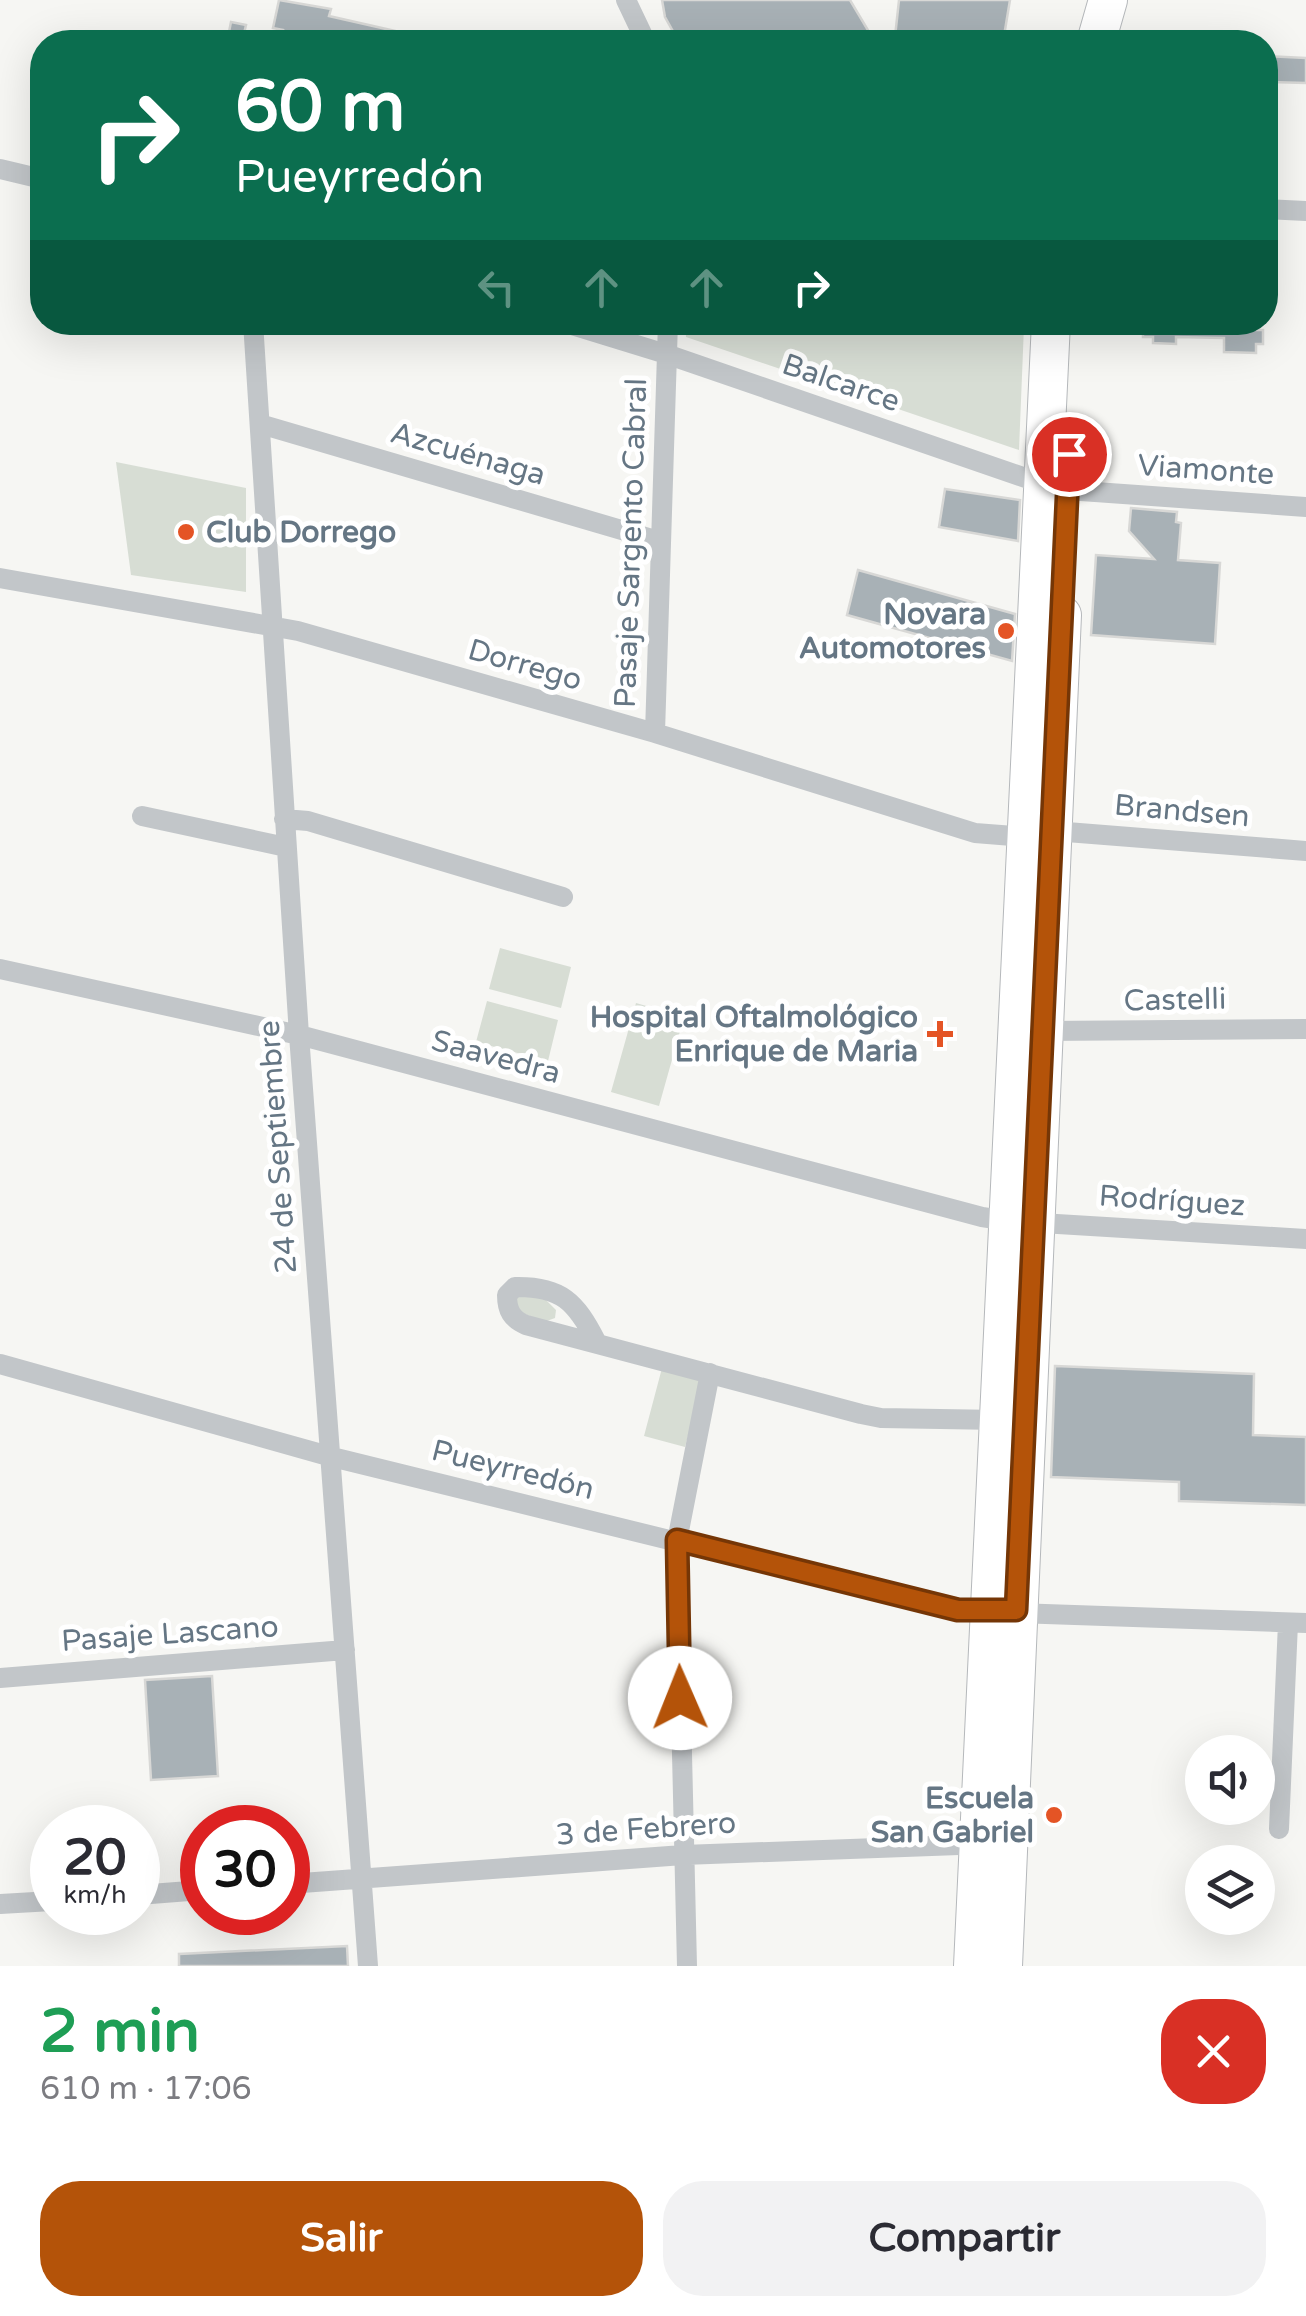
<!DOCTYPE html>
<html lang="es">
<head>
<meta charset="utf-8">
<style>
  body { margin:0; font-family:"Varela Round",sans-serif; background:#f2f2f3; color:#2b2b33; height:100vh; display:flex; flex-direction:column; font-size:38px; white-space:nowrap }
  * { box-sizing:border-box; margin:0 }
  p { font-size:32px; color:#7c7c81 }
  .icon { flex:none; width:55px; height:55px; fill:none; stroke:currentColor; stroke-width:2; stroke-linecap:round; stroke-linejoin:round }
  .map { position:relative; height:1966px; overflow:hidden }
  .sheet { display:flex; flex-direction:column; background:#fff; flex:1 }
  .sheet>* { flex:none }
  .banner { position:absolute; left:30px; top:30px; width:1248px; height:305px; border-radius:40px; box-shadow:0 10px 40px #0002; background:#0b6e4f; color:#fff; overflow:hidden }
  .fabs { position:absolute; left:1185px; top:1735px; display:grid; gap:20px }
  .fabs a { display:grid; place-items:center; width:90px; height:90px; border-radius:50%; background:#fff; box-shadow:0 10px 40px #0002; font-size:50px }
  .speed { position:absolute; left:30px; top:1805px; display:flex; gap:20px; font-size:50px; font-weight:700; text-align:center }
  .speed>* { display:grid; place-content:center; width:130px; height:130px; border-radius:50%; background:#fff; box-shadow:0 10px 40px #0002; line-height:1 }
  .speed small { font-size:25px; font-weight:400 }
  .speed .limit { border:15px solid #d22; background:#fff; color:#111 }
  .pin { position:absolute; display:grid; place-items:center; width:85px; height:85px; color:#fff; margin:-42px; border:5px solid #fff; border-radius:50%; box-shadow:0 2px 10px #0007 }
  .me { position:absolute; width:110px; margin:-55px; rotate:359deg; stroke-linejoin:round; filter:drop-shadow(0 0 8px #0008) }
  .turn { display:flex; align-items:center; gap:35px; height:210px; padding:0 40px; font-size:45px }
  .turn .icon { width:130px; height:130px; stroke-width:2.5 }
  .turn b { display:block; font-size:70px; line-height:85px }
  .lanes { display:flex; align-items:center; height:95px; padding:0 40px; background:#0003; justify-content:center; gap:50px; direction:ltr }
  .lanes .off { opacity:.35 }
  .round { display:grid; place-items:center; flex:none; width:105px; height:105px; border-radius:40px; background:#f2f2f3 }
  .head { display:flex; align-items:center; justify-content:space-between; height:170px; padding:0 40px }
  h1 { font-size:60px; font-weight:800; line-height:75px; color:#1e9e55 }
  .button { display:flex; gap:20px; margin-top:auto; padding:20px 40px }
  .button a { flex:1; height:115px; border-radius:40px; background:#b45309; color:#fff; font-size:40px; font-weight:800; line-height:115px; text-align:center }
  .button a+a { background:#f2f2f3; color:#2b2b33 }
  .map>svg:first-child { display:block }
</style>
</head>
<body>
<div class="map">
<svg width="1306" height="1966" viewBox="0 0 1306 1966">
  <rect width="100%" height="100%" fill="#f6f6f3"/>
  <!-- green -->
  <path fill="#d7ddd4" d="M966 322 1024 326 1019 450 686 337 685 323Z
    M116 462 246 488V592L131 575Z
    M500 948 571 967 561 1008 489 989Z
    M487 1001 558 1020 548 1061 476 1042Z
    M636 1003 684 1017 659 1106 611 1092Z
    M520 1293 541 1295 556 1310 555 1318 544 1322 518 1311 515 1301Z
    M662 1368 703 1379 685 1447 644 1436Z"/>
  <!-- building -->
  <path fill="#a8b1b6" stroke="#d8d8d6" stroke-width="2.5" d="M279 0 331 9 329 16 395 31 392 42H342V40L310 32 307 42H280L283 30 273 28Z
    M662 0H850L875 42H679L665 17Z
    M899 0H1010L1003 42H943L895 37Z
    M231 22 246 25 242 42H227Z
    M1265 56 1306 58V83L1265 82Z
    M1152 322H1257V330H1263V344H1256V353L1224 352V338L1176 337V344L1153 343V337H1143V324Z
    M945 489 1020 500 1018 541 939 527Z
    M1131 508 1177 512 1176 522 1181 523 1178 560 1220 563 1215 644 1091 635 1096 555 1154 559 1129 531Z
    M858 570 1015 614 1012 661 847 615Z
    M1055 1366 1254 1374 1253 1435 1306 1437V1505L1179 1501V1482L1051 1477Z
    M212 1676 218 1776 151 1780 145 1680Z
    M347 1946 348 1966H179V1954Z"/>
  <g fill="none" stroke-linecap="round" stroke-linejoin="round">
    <!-- highway casing -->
    <g stroke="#b5b8bb" stroke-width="40">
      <path id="highway" d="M1096 42 1108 0
        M973 1966 1051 322
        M1003 1966 1062 615"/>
    </g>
    <!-- street -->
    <path stroke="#c2c6c9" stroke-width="20" d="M626 0 646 42
      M0 169 42 179
      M1265 209 1306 211
      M253 322 299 1035 368 1966
      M562 322 666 354 1043 484 1067 490 1306 507
      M260 424 659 541
      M0 578 298 631 655 733 975 833 1026 837
      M655 733 668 322
      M142 816 286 847
      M284 819 308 821 563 897
      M1054 831 1306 851
      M0 969 299 1035 982 1217 1008 1221 1306 1239
      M1044 1031 1306 1029
      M596 1341C576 1302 561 1286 515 1287L507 1295C507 1311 512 1319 526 1325L861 1414 881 1418 999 1420
      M0 1364 332 1457 958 1611 1306 1623
      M0 1678 345 1650
      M1279 1829 1288 1623
      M288 1884 683 1855 986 1844
      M138 1895 202 1890
      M0 1904 52 1901
      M687 1966 677 1541 710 1373"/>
    <!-- highway -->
    <use href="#highway" stroke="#fff" stroke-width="38"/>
  </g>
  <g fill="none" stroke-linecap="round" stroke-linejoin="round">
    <!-- route casing -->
    <g stroke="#753606" stroke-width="25">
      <path id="route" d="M680 1698 677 1540 958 1610H1016L1069 454"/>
    </g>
    <!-- route -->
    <use href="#route" stroke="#b45309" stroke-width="18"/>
  </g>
  <!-- markers -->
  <g fill="#e45425" stroke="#fff" stroke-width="4">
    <circle cx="186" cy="532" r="10"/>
    <circle cx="1006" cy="631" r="10"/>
    <path d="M935 1019h10v10h10v10h-10v10h-10v-10h-10v-10h10z"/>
    <circle cx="1054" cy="1815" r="10"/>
  </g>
  <g text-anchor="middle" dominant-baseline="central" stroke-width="10" stroke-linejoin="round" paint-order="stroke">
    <!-- street labels -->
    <g font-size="30" fill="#657684" stroke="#fff">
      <text transform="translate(841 383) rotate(19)">Balcarce</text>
      <text transform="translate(468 454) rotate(16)">Azcuénaga</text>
      <text transform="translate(1206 470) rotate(4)">Viamonte</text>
      <text transform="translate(631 543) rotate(-88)">Pasaje Sargento Cabral</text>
      <text transform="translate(525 665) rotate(16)">Dorrego</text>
      <text transform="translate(1182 811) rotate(5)">Brandsen</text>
      <text transform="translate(1175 1000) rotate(-1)">Castelli</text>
      <text transform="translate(496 1057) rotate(15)">Saavedra</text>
      <text transform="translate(278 1147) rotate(-94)">24 de Septiembre</text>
      <text transform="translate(1172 1201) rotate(4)">Rodríguez</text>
      <text transform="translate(513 1470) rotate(14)">Pueyrredón</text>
      <text transform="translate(170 1634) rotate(-4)">Pasaje Lascano</text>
      <text transform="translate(646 1829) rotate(-4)">3 de Febrero</text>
    </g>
    <!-- poi labels -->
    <g font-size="30" font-weight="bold" fill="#657684" stroke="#fff" text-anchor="end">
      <text x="206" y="532" text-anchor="start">Club Dorrego</text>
      <text x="986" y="614">Novara<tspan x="986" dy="34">Automotores</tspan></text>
      <text x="918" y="1017">Hospital Oftalmológico<tspan x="918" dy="34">Enrique de Maria</tspan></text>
      <text x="1034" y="1798">Escuela<tspan x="1034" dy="34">San Gabriel</tspan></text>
    </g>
  </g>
</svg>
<div class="fabs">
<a><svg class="icon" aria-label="sound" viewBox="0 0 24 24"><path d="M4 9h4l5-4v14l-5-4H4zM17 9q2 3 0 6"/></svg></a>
<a><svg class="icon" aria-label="layers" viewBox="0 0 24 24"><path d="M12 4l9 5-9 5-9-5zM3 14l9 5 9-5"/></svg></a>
</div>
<div class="speed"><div>20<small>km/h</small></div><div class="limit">30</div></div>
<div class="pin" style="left:1069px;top:454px;background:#d93025"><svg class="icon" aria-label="arrive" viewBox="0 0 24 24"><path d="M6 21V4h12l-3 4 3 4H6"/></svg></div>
<svg class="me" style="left:680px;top:1698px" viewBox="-20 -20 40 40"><circle r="19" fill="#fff"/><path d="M0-13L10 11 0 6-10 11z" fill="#b45309"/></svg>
<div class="banner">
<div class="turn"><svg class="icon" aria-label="right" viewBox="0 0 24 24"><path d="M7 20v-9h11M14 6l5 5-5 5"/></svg><div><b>60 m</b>Pueyrredón</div></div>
<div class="lanes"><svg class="icon off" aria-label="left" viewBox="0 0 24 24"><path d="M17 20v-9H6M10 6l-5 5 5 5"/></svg><svg class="icon off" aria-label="ahead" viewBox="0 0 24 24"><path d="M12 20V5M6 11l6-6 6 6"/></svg><svg class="icon off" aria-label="ahead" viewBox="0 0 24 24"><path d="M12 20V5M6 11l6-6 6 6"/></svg><svg class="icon" aria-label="right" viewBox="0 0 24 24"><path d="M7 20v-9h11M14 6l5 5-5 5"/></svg></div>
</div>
</div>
<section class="sheet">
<div class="head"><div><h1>2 min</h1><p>610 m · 17:06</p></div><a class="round" style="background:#d93025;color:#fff"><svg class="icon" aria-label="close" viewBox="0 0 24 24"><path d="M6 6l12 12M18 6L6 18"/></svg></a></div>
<div class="button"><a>Salir</a><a>Compartir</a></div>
</section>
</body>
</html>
